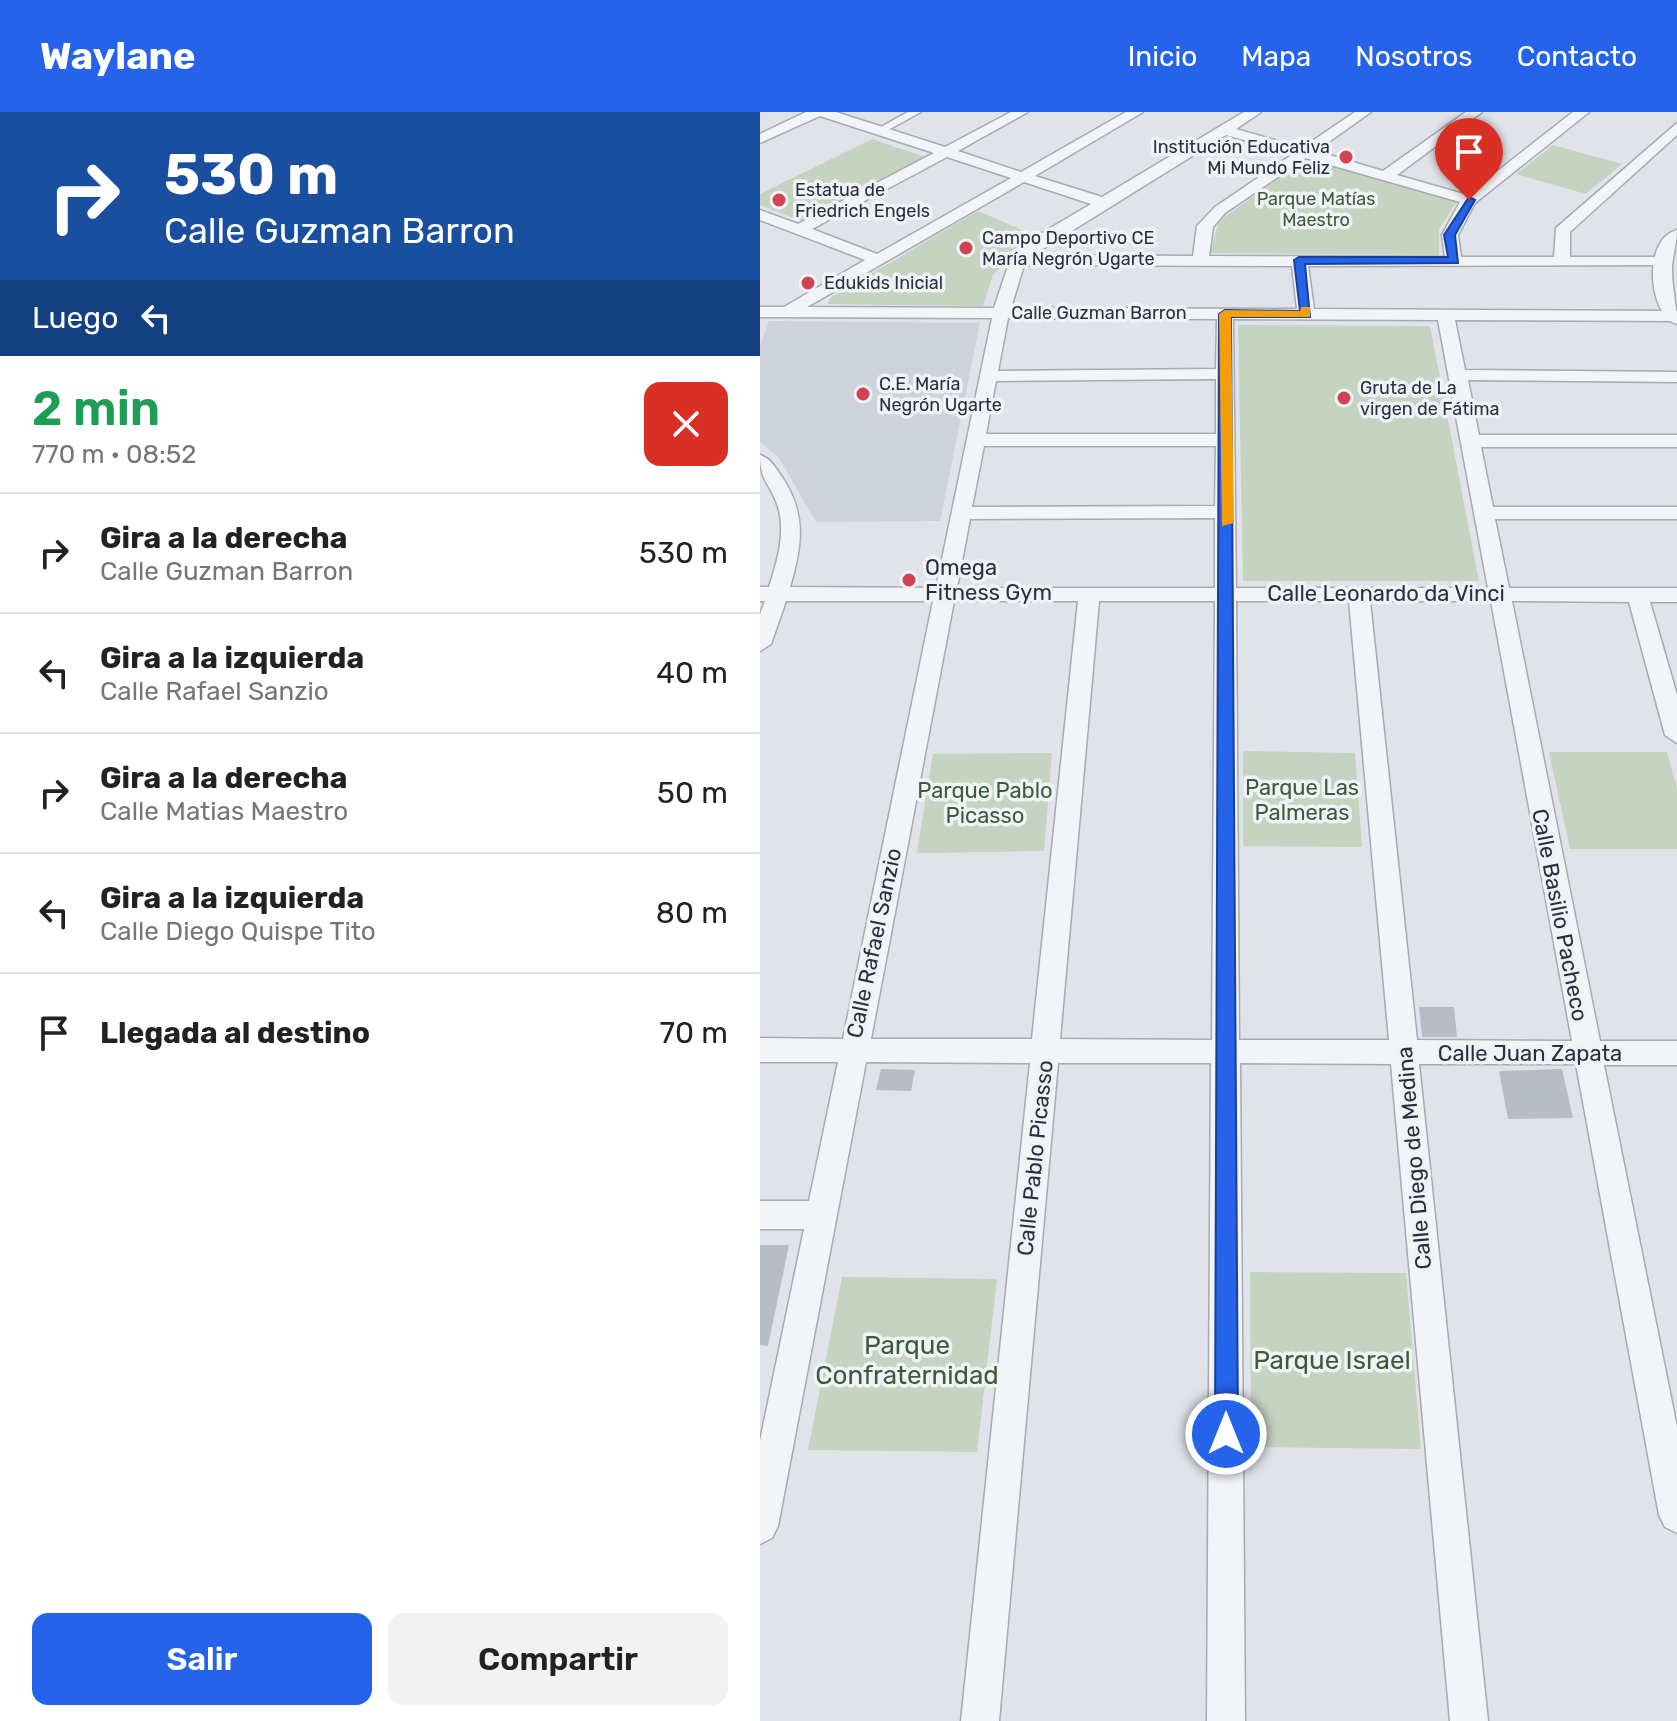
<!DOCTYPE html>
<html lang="es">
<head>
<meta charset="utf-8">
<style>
  body { margin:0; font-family:Rubik,sans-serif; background:#f2f2f2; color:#222; height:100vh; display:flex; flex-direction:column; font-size:30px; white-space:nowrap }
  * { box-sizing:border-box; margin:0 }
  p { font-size:26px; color:#767676 }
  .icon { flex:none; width:44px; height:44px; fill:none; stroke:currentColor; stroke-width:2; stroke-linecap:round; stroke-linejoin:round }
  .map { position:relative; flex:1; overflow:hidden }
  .drawer { display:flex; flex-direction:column; background:#fff; width:760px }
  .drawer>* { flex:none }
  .banner { background:#1a4fa0; color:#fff; overflow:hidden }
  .pin { position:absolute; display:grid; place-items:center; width:68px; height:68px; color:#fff; margin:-82px -34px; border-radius:50% 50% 50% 0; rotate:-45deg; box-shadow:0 0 8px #0007 }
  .pin .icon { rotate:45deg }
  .me { position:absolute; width:88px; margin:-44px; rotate:0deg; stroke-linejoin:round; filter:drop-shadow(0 0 6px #0008) }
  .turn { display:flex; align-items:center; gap:28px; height:168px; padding:0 32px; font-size:36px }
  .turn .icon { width:104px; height:104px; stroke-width:2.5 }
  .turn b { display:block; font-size:56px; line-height:68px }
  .then { display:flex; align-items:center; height:76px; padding:0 32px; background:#0003; gap:16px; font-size:30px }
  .round { display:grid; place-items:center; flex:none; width:84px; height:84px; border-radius:16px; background:#f2f2f2 }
  .summary { display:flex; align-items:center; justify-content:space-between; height:136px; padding:0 32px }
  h1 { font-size:48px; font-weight:600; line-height:60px; color:#1e9e55 }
  .primary-button { display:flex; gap:16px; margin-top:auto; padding:16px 32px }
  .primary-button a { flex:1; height:92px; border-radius:16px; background:#2563eb; color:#fff; font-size:32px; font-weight:600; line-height:92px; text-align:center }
  .primary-button a+a { background:#f2f2f2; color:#222 }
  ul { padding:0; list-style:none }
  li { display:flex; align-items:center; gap:24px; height:120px; padding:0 32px; border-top:2px solid #e0e0e0 }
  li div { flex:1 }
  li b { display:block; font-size:30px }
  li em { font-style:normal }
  header { display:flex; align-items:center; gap:48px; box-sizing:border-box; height:112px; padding:0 40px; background:#2563eb; color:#fff }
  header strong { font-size:38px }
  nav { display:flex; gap:44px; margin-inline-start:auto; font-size:28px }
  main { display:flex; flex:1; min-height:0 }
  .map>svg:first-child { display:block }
</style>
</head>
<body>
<header>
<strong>Waylane</strong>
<nav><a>Inicio</a><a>Mapa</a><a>Nosotros</a><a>Contacto</a></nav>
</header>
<main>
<section class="drawer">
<div class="banner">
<div class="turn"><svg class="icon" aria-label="right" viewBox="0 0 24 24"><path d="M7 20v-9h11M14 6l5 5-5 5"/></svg><div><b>530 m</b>Calle Guzman Barron</div></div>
<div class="then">Luego<svg class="icon" aria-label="left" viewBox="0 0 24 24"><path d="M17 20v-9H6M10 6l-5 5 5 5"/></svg></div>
</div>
<div class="summary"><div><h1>2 min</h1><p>770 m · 08:52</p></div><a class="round" style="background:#d93025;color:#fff"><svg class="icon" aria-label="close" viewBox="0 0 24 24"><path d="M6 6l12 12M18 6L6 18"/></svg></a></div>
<ul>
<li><svg class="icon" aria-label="right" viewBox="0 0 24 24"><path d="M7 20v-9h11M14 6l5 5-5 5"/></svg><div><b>Gira a la derecha</b><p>Calle Guzman Barron</p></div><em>530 m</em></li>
<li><svg class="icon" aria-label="left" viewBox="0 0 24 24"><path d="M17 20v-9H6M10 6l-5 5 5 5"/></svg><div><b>Gira a la izquierda</b><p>Calle Rafael Sanzio</p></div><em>40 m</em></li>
<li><svg class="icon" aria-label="right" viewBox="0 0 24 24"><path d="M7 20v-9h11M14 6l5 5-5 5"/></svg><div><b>Gira a la derecha</b><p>Calle Matias Maestro</p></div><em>50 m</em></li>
<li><svg class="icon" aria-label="left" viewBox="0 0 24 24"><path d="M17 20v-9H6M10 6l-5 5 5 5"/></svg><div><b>Gira a la izquierda</b><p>Calle Diego Quispe Tito</p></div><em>80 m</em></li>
<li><svg class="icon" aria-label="arrive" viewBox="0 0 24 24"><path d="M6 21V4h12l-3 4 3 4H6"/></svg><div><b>Llegada al destino</b></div><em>70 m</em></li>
</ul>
<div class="primary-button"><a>Salir</a><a>Compartir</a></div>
</section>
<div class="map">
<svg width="917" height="1609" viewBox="0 0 917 1609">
  <rect width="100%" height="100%" fill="#e0e3e9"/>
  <!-- built -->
  <path fill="#ced2db" d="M9 209 220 211 180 409 56 410 19 346 0 330V234Z"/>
  <!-- green -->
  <path fill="#c5d3c1" d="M112 27 165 45 41 109 0 93V82Z
    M793 33 862 52 826 82 756 62Z
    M546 47 697 90 679 117V143L450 141 459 109Z
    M218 99 271 122 233 163 223 194 68 192 70 186Z
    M478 213 670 214 719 469H483Z
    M483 639 595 641 602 735 483 734Z
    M789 640H907L917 676V737H810Z
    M292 641 284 739 157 741 173 642Z
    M490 1160 646 1161 661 1337 491 1335Z
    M82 1165 237 1167 217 1340 48 1338Z"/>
  <!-- building -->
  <path fill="#b7bcc6" d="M659 895H694L697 925H662Z
    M121 957 155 958 151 979 116 978Z
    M802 957 813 1006 748 1007 739 959Z
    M0 1133H29L8 1234 0 1233Z"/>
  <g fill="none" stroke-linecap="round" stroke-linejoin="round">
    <!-- pedestrian casing -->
    <g stroke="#a5aab3" stroke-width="3">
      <path id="pedestrian" d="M148 0H161L128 18 119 16Z"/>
    </g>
    <!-- minor casing -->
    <g stroke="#a5aab3" stroke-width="3">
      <path id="minor" d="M46 0H76L185 35 251 0H268L198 39 261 60 366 0H383L275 64 342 85 484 0H501L476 17 542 36 595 0H611L556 39 623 59 706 0H722L637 63 707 83 813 0H829L715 91 698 123 701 145H794L796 116 917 11V23L810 120V145H900L908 150 906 153 548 154 554 197 917 199V209L695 208 705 258 917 260V270L708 268 719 323H917V335H721L733 395H917V407H735L749 476H917V490H890L917 583V631L905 623 869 490 752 489 840 929H917V953H844L917 1315V1421L905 1415 899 1403 816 952H659L728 1609H690L631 952 480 951 485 1609H447L451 951H298L239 1609H201L270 951 106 950 18 1414 12 1426 0 1432V1329L44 1117H0V1089H49L78 950H0V926L83 927 173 489H26L11 532 0 539V502L5 489H0V475H9C17 450 26 421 18 395 11 372 0 370 0 343 11 346 16 357 22 365 47 402 42 435 30 475L176 476 232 206 0 205V195H24L105 148 0 108V98L38 112 174 41 60 4 0 31V22ZM466 23 533 42 455 95 437 114 433 144 273 143ZM187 45 251 66 117 142 52 117ZM546 46 700 90 682 123 685 145 449 144 453 115 465 101ZM264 70 331 92 277 124 251 145 234 196 47 195ZM264 153 532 154 537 197 251 196ZM248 206 457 207 456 257 238 259ZM473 207 678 208 728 476H476ZM456 267V322H226L236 269ZM224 334H456L455 394 212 395ZM455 406V476H197L210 407ZM194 489H318L272 927H111ZM339 489H455L452 928 300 927ZM476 489H589L629 928H479ZM610 489H731L812 929 657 928Z"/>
    </g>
    <!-- tertiary casing -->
    <g stroke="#a5aab3" stroke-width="3">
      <path id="tertiary" d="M917 118C917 132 912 145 912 158 912 176 917 194 917 212 889 205 881 127 917 118Z"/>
    </g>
    <!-- pedestrian -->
    <use href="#pedestrian" fill="#f2f4f7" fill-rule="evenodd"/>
    <!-- minor -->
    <use href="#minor" fill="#f2f4f7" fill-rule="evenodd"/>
    <!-- tertiary -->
    <use href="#tertiary" fill="#f2f4f7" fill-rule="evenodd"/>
  </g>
  <!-- route -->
  <path fill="#2563eb" stroke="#184099" stroke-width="2" d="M709 85 715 88 695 123 698 151 545 152 550 205H471L478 1322 475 1330 466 1334 458 1330 455 1322 459 202 465 198 540 199 534 148 539 145H688L684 123Z"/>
  <!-- slow -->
  <path fill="#f59e0b" d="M541 195H550V205H471L474 411 462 414 459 202 465 198 540 199Z"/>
  <!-- markers -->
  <g fill="#d04354" stroke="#eff2f6" stroke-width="3">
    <circle cx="586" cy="45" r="8"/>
    <circle cx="19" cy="88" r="8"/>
    <circle cx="206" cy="136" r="8"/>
    <circle cx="48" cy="171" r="8"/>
    <circle cx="103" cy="282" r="8"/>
    <circle cx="584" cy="286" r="8"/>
    <circle cx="149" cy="468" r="8"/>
  </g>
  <g text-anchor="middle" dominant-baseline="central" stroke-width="7" stroke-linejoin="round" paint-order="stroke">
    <!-- far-poi labels -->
    <g font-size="18" fill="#283040" stroke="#eff2f6" text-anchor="start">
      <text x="570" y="35" text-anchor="end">Institución Educativa<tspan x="570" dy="21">Mi Mundo Feliz</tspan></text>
      <text x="35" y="78">Estatua de<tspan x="35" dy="21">Friedrich Engels</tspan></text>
      <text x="222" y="126">Campo Deportivo CE<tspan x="222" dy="21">María Negrón Ugarte</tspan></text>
      <text x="64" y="171">Edukids Inicial</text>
      <text x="119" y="272">C.E. María<tspan x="119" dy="21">Negrón Ugarte</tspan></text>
      <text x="600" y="276">Gruta de La<tspan x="600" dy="21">virgen de Fátima</tspan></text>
    </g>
    <!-- far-park labels -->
    <g font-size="18" fill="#3b5c35" stroke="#eff2f6">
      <text x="556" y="87">Parque Matías<tspan x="556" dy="21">Maestro</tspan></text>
    </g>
    <!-- far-street labels -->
    <g font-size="18" fill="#283040" stroke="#eff2f6">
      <text x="339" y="201">Calle Guzman Barron</text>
    </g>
    <!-- poi labels -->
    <g font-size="22" fill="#283040" stroke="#eff2f6" text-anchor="start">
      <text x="165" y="455">Omega<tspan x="165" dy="25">Fitness Gym</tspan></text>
    </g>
    <!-- street labels -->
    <g font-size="22" fill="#283040" stroke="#eff2f6">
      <text x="626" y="481">Calle Leonardo da Vinci</text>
      <text transform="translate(800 803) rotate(79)">Calle Basilio Pacheco</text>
      <text transform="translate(114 831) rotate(-78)">Calle Rafael Sanzio</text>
      <text x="770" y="941">Calle Juan Zapata</text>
      <text transform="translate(275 1046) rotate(-84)">Calle Pablo Picasso</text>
      <text transform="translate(654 1046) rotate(-95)">Calle Diego de Medina</text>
    </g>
    <!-- park labels -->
    <g font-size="22" fill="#3b5c35" stroke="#eff2f6">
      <text x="542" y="675">Parque Las<tspan x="542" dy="25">Palmeras</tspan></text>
      <text x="225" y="678">Parque Pablo<tspan x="225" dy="25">Picasso</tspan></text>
    </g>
    <!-- near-park labels -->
    <g font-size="26" fill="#3b5c35" stroke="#eff2f6">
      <text x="147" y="1233">Parque<tspan x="147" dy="30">Confraternidad</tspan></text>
      <text x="572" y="1248">Parque Israel</text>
    </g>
  </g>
</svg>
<div class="pin" style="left:709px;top:88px;background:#d93025"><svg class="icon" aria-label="arrive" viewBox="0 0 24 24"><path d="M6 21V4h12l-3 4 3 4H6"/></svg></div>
<svg class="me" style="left:466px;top:1322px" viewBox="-20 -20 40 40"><circle r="17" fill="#2563eb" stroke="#fff" stroke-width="3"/><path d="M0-11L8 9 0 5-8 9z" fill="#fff"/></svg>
</div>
</main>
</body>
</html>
